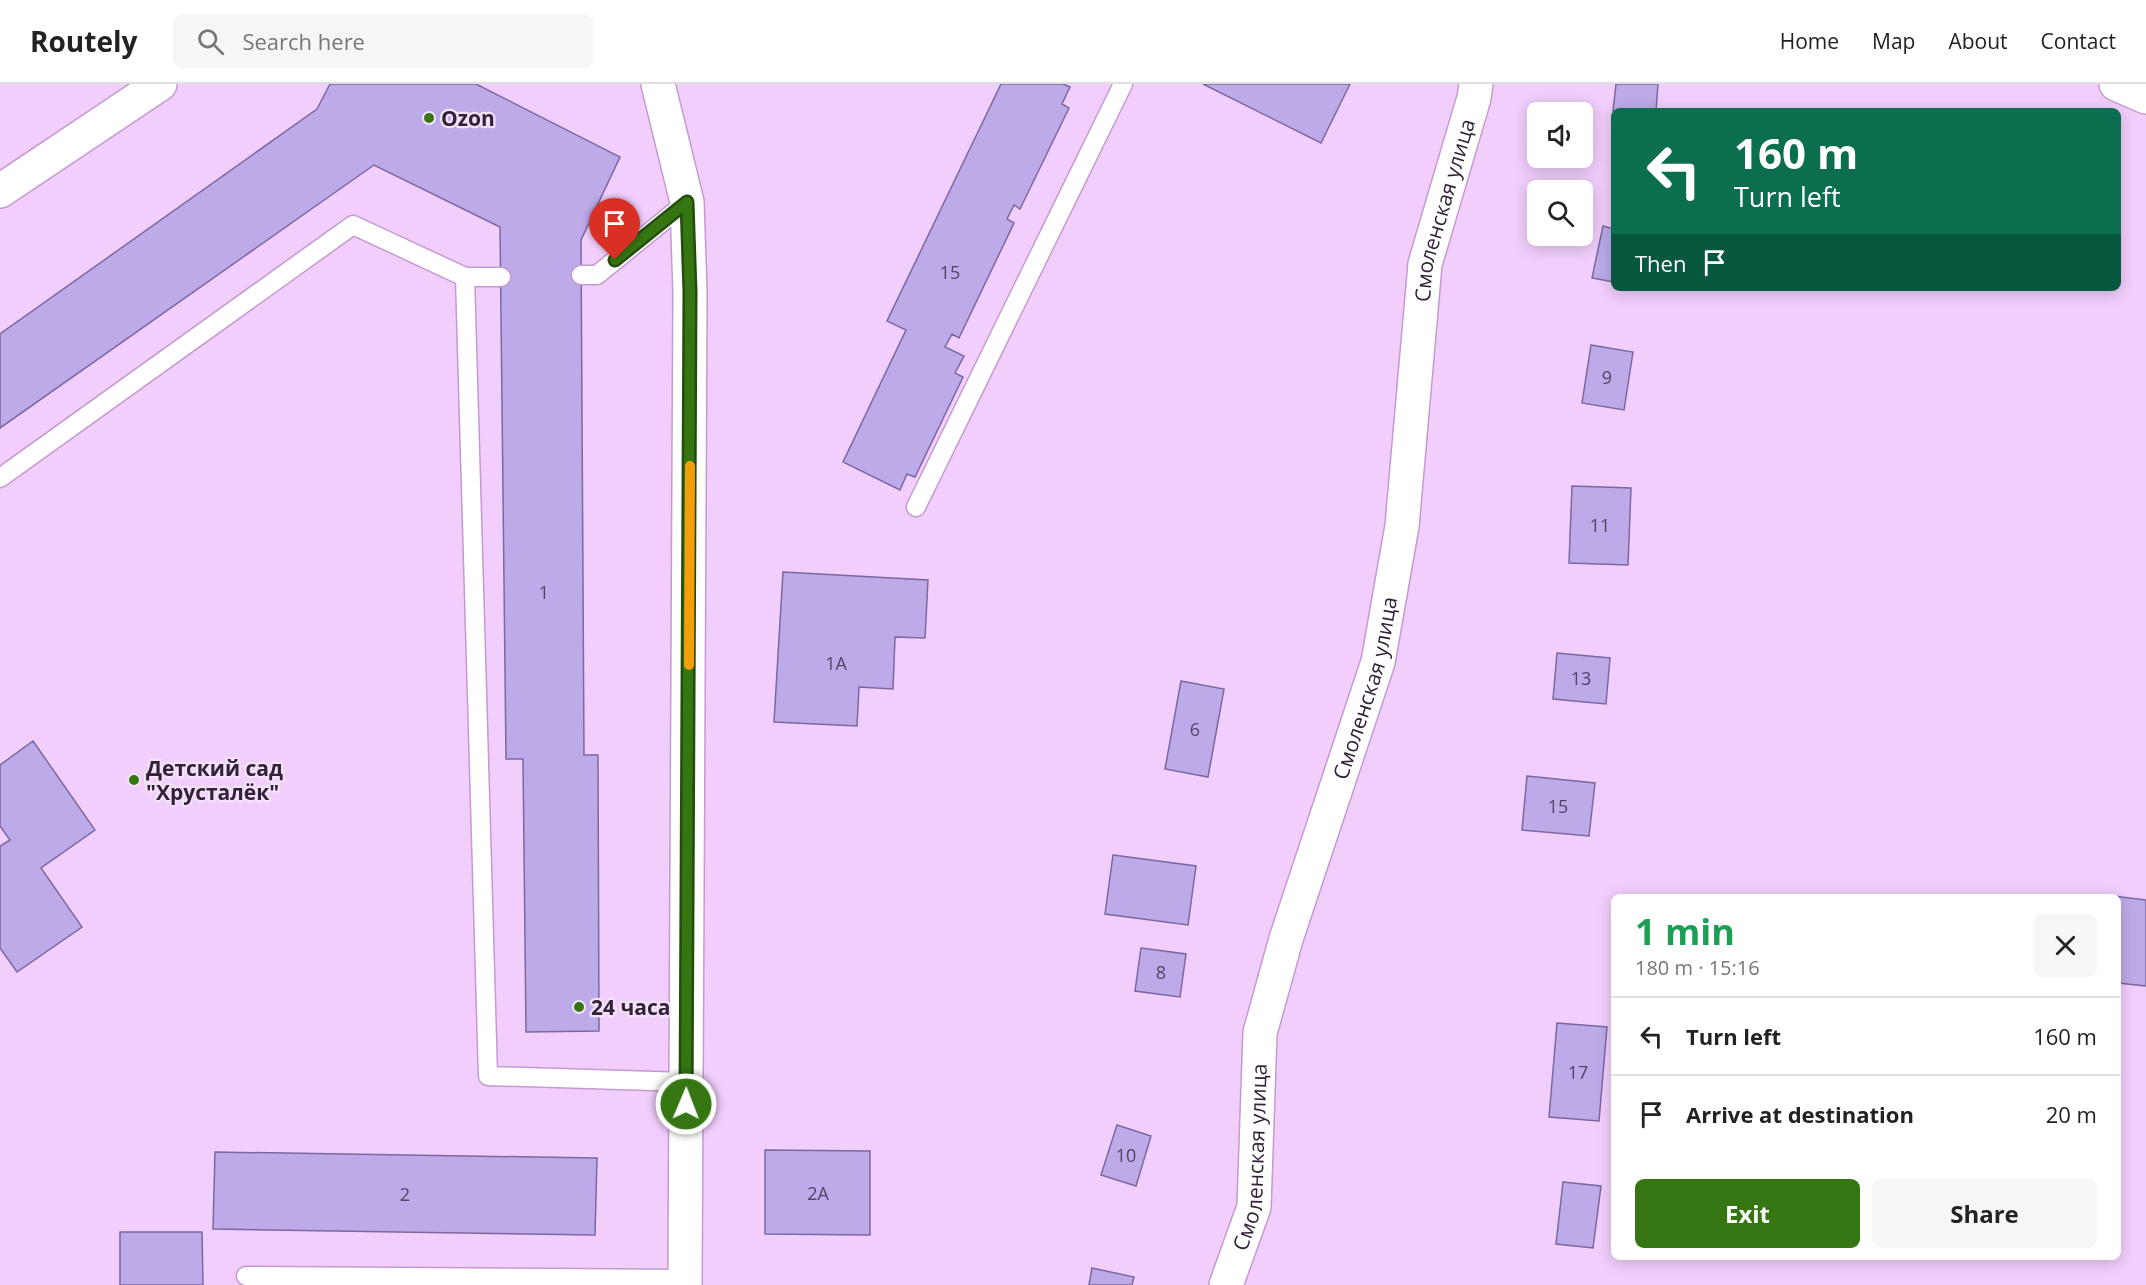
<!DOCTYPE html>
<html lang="en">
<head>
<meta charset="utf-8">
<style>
  body { margin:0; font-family:"Open Sans",sans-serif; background:#f6f6f6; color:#222; height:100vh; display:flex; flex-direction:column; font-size:22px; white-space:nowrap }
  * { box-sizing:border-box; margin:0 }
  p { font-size:20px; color:#767676 }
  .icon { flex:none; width:33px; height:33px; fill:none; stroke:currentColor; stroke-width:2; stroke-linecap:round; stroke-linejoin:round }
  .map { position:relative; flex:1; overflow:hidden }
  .drawer { position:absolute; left:1611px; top:810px; width:510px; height:366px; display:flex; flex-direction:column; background:#fff; border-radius:9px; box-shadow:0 3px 15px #0003 }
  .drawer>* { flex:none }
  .guide { position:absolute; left:1611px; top:24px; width:510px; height:183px; border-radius:9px; box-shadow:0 3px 15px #0003; background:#0b6e4f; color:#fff; overflow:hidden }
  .buttons { position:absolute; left:1527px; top:18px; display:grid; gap:12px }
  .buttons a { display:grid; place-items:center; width:66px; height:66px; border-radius:9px; background:#fff; box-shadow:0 3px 15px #0003; font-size:30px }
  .pin { position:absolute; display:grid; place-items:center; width:51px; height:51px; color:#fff; margin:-62px -26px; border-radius:50% 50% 50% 0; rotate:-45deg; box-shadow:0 0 6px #0007 }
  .pin .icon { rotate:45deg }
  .me { position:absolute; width:66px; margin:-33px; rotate:1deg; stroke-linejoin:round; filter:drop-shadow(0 0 4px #0008) }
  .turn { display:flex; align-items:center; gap:21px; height:126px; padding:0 24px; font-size:27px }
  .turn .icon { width:78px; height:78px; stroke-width:2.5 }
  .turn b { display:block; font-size:42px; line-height:51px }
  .then { display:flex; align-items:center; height:57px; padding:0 24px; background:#0003; gap:12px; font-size:22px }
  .round { display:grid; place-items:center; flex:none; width:63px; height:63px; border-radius:9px; background:#f6f6f6 }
  .headline { display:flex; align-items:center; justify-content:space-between; height:102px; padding:0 24px }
  h1 { font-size:36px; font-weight:700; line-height:45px; color:#1e9e55 }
  .primary-button { display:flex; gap:12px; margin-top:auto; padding:12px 24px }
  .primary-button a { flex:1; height:69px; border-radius:9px; background:#357613; color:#fff; font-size:24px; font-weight:700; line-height:69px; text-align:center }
  .primary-button a+a { background:#f6f6f6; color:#222 }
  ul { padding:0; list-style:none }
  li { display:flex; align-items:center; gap:18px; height:78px; padding:0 24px; border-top:2px solid #e0e0e0 }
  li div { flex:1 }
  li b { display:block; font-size:22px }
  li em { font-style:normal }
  header { display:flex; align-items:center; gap:36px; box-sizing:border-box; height:84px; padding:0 30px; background:#fff; border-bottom:2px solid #e0e0e0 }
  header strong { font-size:28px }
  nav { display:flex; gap:33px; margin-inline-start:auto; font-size:21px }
  .search { width:420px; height:54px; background:#f6f6f6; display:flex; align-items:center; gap:15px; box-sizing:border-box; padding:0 21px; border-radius:9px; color:#767676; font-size:22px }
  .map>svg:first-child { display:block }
</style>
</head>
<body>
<header>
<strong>Routely</strong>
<div class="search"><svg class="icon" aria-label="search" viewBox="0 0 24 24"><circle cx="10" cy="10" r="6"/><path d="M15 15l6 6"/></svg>Search here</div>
<nav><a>Home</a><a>Map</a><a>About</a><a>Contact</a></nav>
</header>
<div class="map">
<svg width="2146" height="1201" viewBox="0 0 2146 1201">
  <rect width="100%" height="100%" fill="#f1cefc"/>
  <!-- building -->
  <path fill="#bdaae9" stroke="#7a68a2" stroke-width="1.5" d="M330 0H476L620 73 581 156 584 671H598L599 947 526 948 523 675H506L500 143 374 81 0 344V250L317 25Z
    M1001 0H1063L1070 3 1062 20 1069 24 1020 125 1014 121 1007 135 1014 139 959 254 952 250 945 263 964 272 955 289 963 293 915 393 907 390 900 406 843 378 906 246 887 237Z
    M1203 0H1350L1321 59Z
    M1616 0H1658L1656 27H1613Z
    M1603 142 1614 145V198L1592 194Z
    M1591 261 1633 268 1624 326 1582 319Z
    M1572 402 1631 404 1628 481 1569 479Z
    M783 488 928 496 925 554 895 553 893 605 859 603 857 642 774 638Z
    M1557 569 1610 574 1606 620 1553 615Z
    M1181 597 1224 605 1208 693 1165 685Z
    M33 657 95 746 41 784 82 843 17 888 0 864V762L10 756 0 742V681Z
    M1527 692 1595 699 1589 752 1522 746Z
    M1113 771 1196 782 1188 841 1105 830Z
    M2105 811 2146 816V902L2118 899V813H2105Z
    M1141 864 1186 870 1180 913 1135 907Z
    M1557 939 1607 943 1599 1037 1549 1033Z
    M1117 1041 1151 1052 1136 1102 1101 1091Z
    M765 1066 870 1067V1151L765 1150Z
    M215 1068 597 1074 595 1151 213 1145Z
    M1563 1098 1601 1102 1593 1164 1556 1160Z
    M120 1148H202L203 1201H120Z
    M1092 1184 1134 1193 1132 1201H1089Z"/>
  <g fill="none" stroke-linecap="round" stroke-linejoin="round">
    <!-- service casing -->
    <g stroke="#c49ad2" stroke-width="21">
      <path id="service" d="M581 191H597L687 118
        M465 193H501
        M0 394 353 141 465 193 488 992 686 998
        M916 423 1123 0
        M246 1192 684 1195"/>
    </g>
    <!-- minor casing -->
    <g stroke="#c49ad2" stroke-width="36">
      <g id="minor">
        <path d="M658 0 687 118 690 208 685 1201"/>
        <path d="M2116 0 2146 13"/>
        <path d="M0 107 160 0"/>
        <path id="s1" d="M1226 1201 1254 1123 1260 949 1286 855 1378 578 1402 442 1425 180 1474 14 1476 0"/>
      </g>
    </g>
    <!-- service -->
    <use href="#service" stroke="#fff" stroke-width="18"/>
    <!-- minor -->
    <use href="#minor" stroke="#fff" stroke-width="33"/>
  </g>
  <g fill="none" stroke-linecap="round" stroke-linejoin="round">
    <!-- route casing -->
    <g stroke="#224d0c" stroke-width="15">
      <path id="route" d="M615 176 687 118 690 208 686 1020"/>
    </g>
    <!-- route -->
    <use href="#route" stroke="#357613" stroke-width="10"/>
    <!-- slow -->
    <path stroke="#f59e0b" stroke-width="10" d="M689 581 690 382"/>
  </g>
  <!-- markers -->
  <g fill="#357613" stroke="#f4e2fa" stroke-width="2">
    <circle cx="429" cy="34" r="6"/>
    <circle cx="134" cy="696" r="6"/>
    <circle cx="579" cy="923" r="6"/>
  </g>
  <g text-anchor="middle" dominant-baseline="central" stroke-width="4.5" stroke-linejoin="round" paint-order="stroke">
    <!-- number labels -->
    <g font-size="18" fill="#554364">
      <text x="950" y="188">15</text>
      <text x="1607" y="293">9</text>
      <text x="1600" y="441">11</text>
      <text x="544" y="508">1</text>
      <text x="836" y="579">1А</text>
      <text x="1581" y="594">13</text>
      <text x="1195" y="645">6</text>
      <text x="1558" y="722">15</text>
      <text x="1161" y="888">8</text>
      <text x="1578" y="988">17</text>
      <text x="1126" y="1071">10</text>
      <text x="818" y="1109">2А</text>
      <text x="405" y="1110">2</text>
    </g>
    <!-- poi labels -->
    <g font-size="21" font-weight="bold" fill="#322137" stroke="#f4e2fa" text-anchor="start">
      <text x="441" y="34">Ozon</text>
      <text x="146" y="684">Детский сад<tspan x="146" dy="24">"Хрусталёк"</tspan></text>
      <text x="591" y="923">24 часа</text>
    </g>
    <!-- street labels -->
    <g font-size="21" fill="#322137" stroke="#f4e2fa">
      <text stroke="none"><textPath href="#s1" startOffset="1104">Смоленская улица</textPath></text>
      <text stroke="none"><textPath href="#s1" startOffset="618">Смоленская улица</textPath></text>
      <text stroke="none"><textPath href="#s1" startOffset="132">Смоленская улица</textPath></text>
    </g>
  </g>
</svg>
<div class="buttons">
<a><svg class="icon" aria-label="sound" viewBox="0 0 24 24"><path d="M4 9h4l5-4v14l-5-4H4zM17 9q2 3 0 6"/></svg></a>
<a><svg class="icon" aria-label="search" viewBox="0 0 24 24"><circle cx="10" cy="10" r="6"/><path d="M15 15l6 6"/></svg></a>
</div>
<div class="pin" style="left:615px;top:176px;background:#d93025"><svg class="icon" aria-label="arrive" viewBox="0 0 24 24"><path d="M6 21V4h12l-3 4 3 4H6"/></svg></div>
<svg class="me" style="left:686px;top:1020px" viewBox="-20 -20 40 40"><circle r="17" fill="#357613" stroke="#fff" stroke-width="3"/><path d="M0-11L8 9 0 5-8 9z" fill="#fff"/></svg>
<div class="guide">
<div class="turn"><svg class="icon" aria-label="left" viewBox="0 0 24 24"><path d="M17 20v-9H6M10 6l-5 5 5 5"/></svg><div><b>160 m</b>Turn left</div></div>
<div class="then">Then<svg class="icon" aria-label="arrive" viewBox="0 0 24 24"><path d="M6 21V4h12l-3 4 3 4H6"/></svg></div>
</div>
<section class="drawer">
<div class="headline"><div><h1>1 min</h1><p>180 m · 15:16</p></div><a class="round"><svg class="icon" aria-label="close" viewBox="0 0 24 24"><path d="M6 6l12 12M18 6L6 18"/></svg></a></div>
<ul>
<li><svg class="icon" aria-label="left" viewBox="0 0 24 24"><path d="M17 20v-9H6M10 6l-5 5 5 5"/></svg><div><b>Turn left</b></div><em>160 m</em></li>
<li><svg class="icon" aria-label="arrive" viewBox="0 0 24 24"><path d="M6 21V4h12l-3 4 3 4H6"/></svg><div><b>Arrive at destination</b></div><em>20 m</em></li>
</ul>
<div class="primary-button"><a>Exit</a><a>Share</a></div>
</section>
</div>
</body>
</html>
